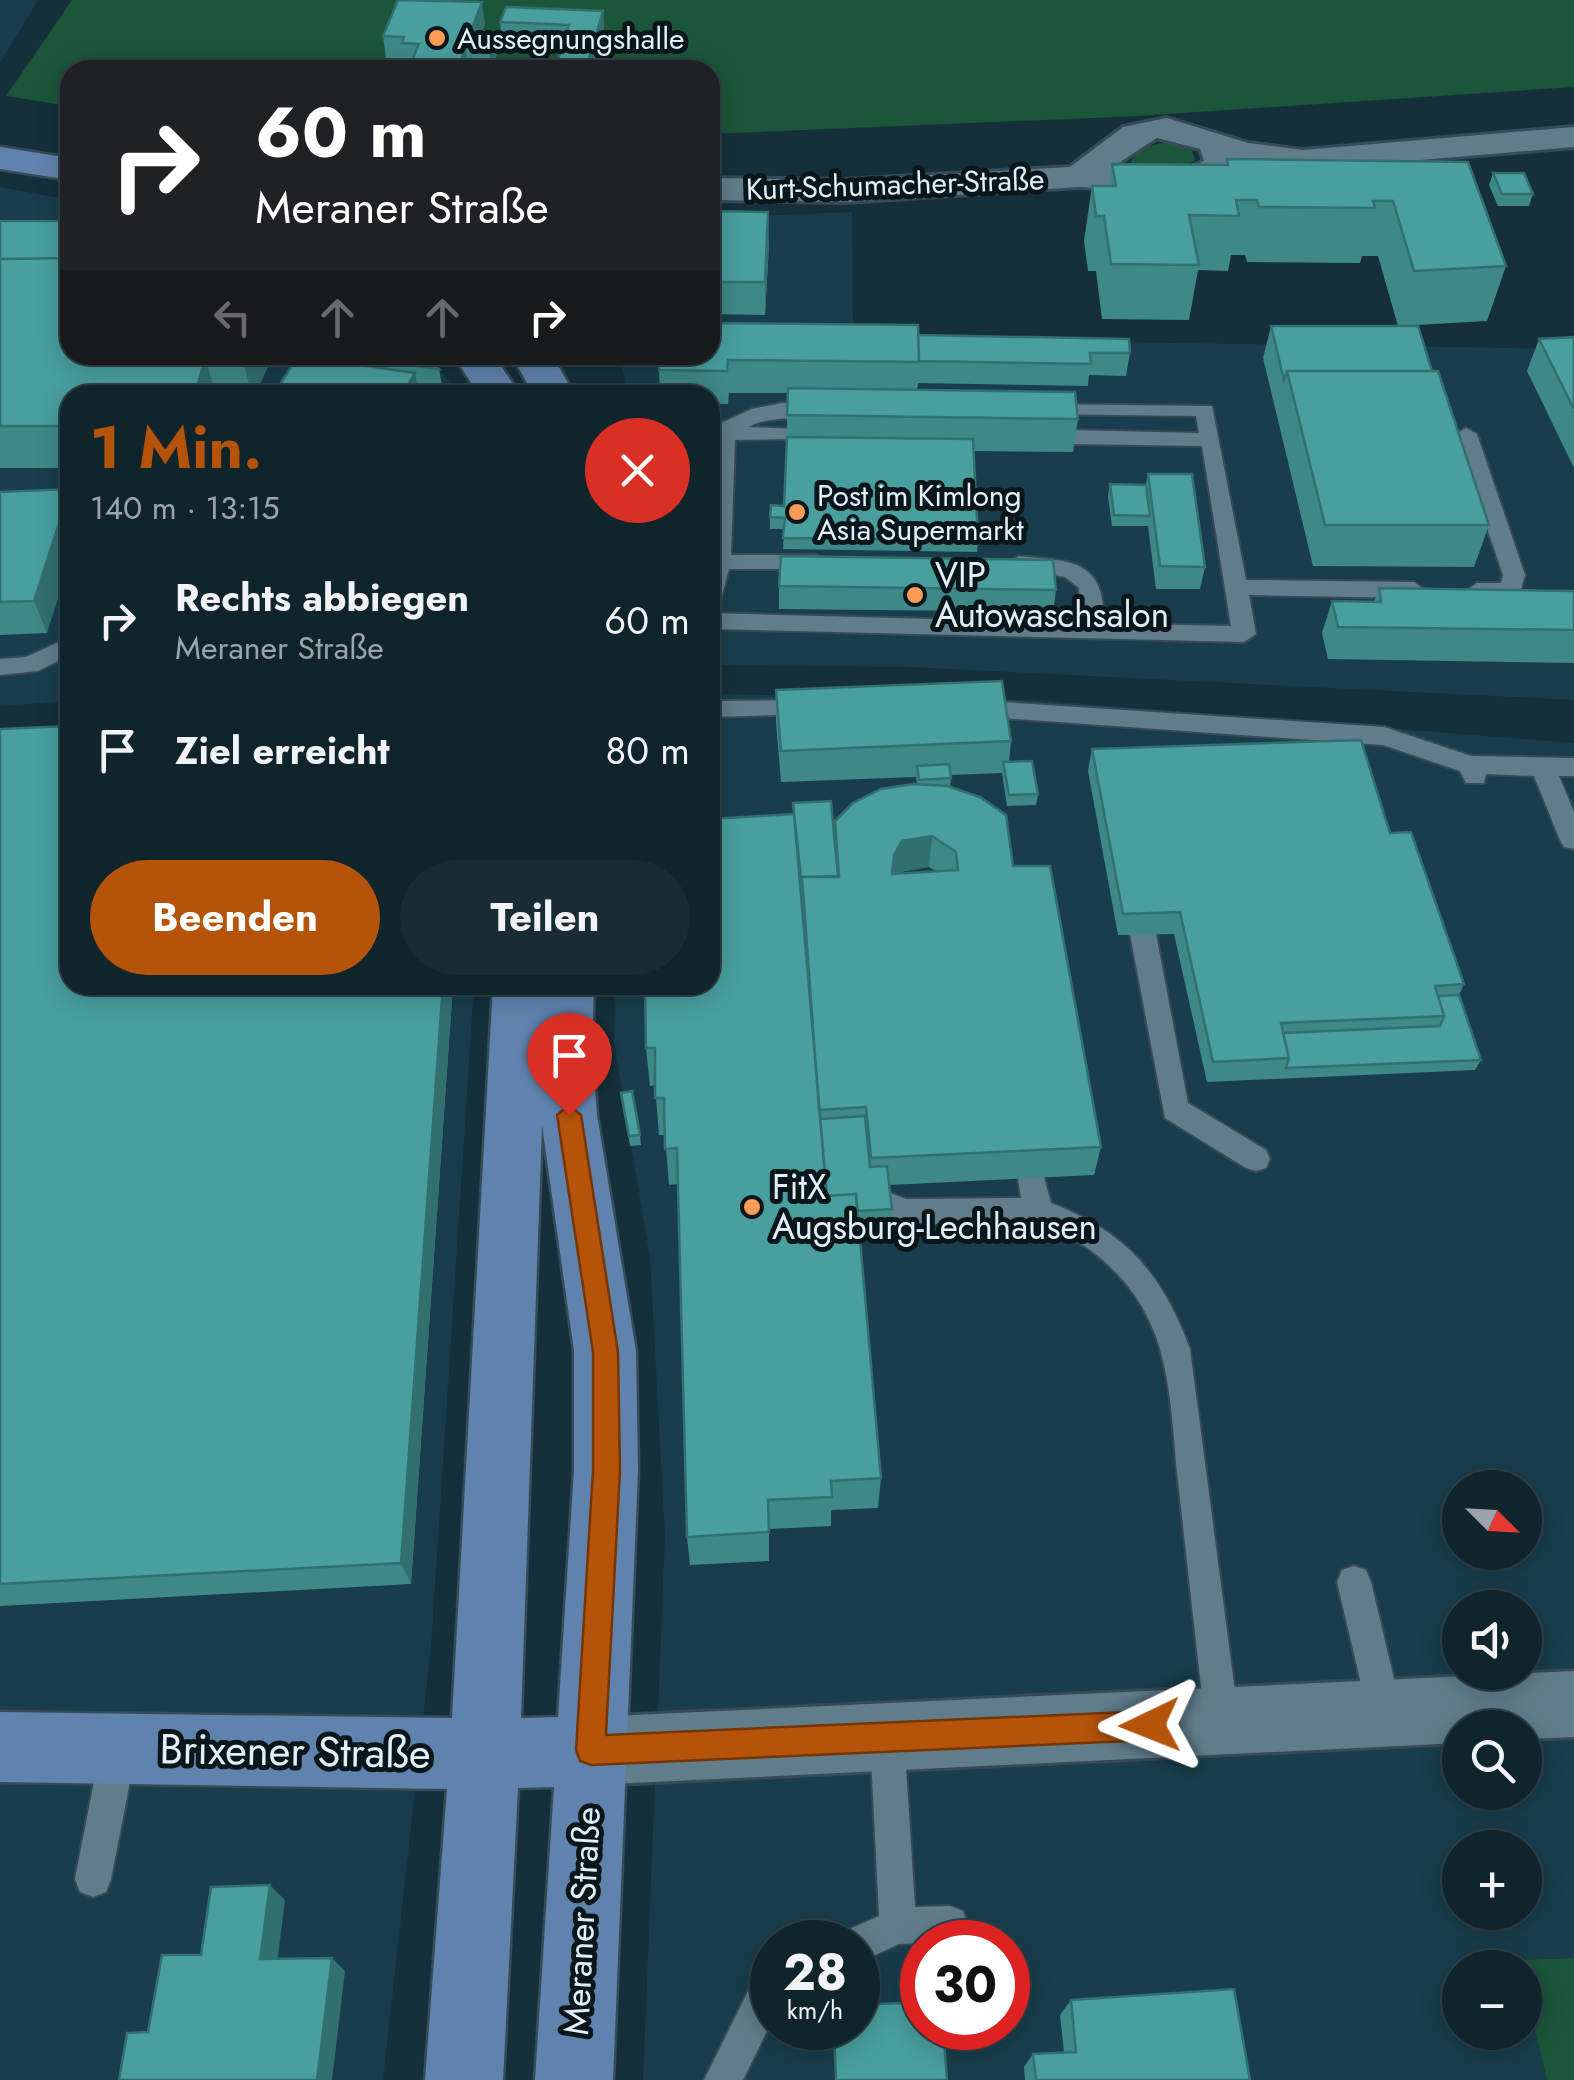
<!DOCTYPE html>
<html lang="de">
<head>
<meta charset="utf-8">
<style>
  body { margin:0; font-family:Jost,sans-serif; background:#192c34; color:#f1f3f6; height:100vh; display:flex; flex-direction:column; font-size:38px; white-space:nowrap }
  * { box-sizing:border-box; margin:0 }
  p { font-size:32px; color:#9ca4a9 }
  .icon { flex:none; width:55px; height:55px; fill:none; stroke:currentColor; stroke-width:2; stroke-linecap:round; stroke-linejoin:round }
  .map { position:relative; flex:1; overflow:hidden }
  .panel { position:absolute; left:60px; top:385px; width:660px; height:610px; display:flex; flex-direction:column; background:#10242c; border-radius:30px; box-shadow:0 5px 25px #0003,0 0 0 2px #304148 }
  .panel>* { flex:none }
  .hud { position:absolute; left:60px; top:60px; width:660px; height:305px; border-radius:30px; box-shadow:0 5px 25px #0003,0 0 0 2px #304148; background:#202124; color:#fff; overflow:hidden }
  .needle { width:65px; rotate:114deg }
  .buttons { position:absolute; left:1442px; top:1470px; display:grid; gap:20px }
  .buttons a { display:grid; place-items:center; width:100px; height:100px; border-radius:50%; background:#10242c; box-shadow:0 5px 25px #0003,0 0 0 2px #304148; font-size:50px }
  .speed { position:absolute; left:750px; top:1920px; display:flex; gap:20px; font-size:50px; font-weight:700; text-align:center }
  .speed>* { display:grid; place-content:center; width:130px; height:130px; border-radius:50%; background:#10242c; box-shadow:0 5px 25px #0003,0 0 0 2px #304148; line-height:1 }
  .speed small { font-size:25px; font-weight:400 }
  .speed .limit { border:15px solid #d22; background:#fff; color:#111 }
  .pin { position:absolute; display:grid; place-items:center; width:85px; height:85px; color:#fff; margin:-102px -42px; border-radius:50% 50% 50% 0; rotate:-45deg; box-shadow:0 0 10px #0007 }
  .pin .icon { rotate:45deg }
  .me { position:absolute; width:110px; margin:-55px; rotate:268deg; stroke-linejoin:round; filter:drop-shadow(0 0 8px #0008) }
  .turn { display:flex; align-items:center; gap:35px; height:210px; padding:0 30px; font-size:45px }
  .turn .icon { width:130px; height:130px; stroke-width:2.5 }
  .turn b { display:block; font-size:70px; line-height:85px }
  .lanes { display:flex; align-items:center; height:95px; padding:0 30px; background:#0003; justify-content:center; gap:50px; direction:ltr }
  .lanes .off { opacity:.35 }
  .round { display:grid; place-items:center; flex:none; width:105px; height:105px; border-radius:52px; background:#192c34 }
  .overview { display:flex; align-items:center; justify-content:space-between; height:170px; padding:0 30px }
  h1 { font-size:60px; font-weight:700; line-height:75px; color:#b45309 }
  .cta { display:flex; gap:20px; margin-top:auto; padding:20px 30px }
  .cta a { flex:1; height:115px; border-radius:60px; background:#b45309; color:#fff; font-size:40px; font-weight:700; line-height:115px; text-align:center }
  .cta a+a { background:#192c34; color:#f1f3f6 }
  ul { padding:0; list-style:none }
  li { display:flex; align-items:center; gap:30px; height:130px; padding:0 30px }
  li div { flex:1 }
  li b { display:block; font-size:38px }
  li em { font-style:normal }
  .map>svg:first-child { display:block }
</style>
</head>
<body>
<div class="map">
<svg width="1574" height="2080" viewBox="0 0 1574 2080">
  <rect width="100%" height="100%" fill="#15303b"/>
  <!-- built -->
  <path fill="#193d4c" fill-rule="evenodd" d="M0 0H38L0 63Z
    M0 187 70 200V355H428L460 395H70V701L0 706Z
    M852 212 853 338 1574 349V700L910 667 710 665V395H629L619 355H710V218Z
    M710 694 1034 700 1574 743V1958L1518 1960 1519 1967 1460 1968V2032H1525V1991L1547 2080H643L665 1536 650 1258 614 1042 615 985H710ZM1460 1488H1525V1552H1460ZM1460 1608H1525V1672H1460ZM1460 1728H1525V1792H1460ZM1460 1848H1525V1912H1460ZM772 1942H858V2028H772ZM922 1942H1008V2028H922Z
    M0 737 70 985H474L431 1647 383 2080H0Z"/>
  <!-- green -->
  <path fill="#1b553a" d="M72 0H1574V87L1138 116 710 134V70H70V106L6 96Z
    M1169 142 1191 148 1195 160 1186 166 1131 163C1134 151 1156 143 1169 142Z
    M1574 1958V2080H1547L1525 1991V1968L1519 1967 1517 1960Z"/>
  <g fill="none" stroke-linecap="round" stroke-linejoin="round">
    <!-- lane casing -->
    <g stroke="#364b56" stroke-width="4">
      <path id="lane" d="M782 403H822L832 409C815 423 773 413 748 427L794 429V439L735 440 731 555H816L827 562 816 569H729L721 599 710 607 714 439 710 438V428L752 409Z
        M1040 404 1212 406 1246 580 1414 582 1425 590 1414 598 1249 595 1256 634 1244 642 710 629V613L1045 622 1069 618 1080 604 1079 588 1065 577 1011 568 1008 563 1019 556C1058 561 1098 556 1103 605L1090 623 1231 626 1202 446 1071 444 1060 437 1071 430 1199 433 1196 416 1033 414V406Z
        M1466 428 1477 434 1525 575 1519 596 1477 599 1466 591 1477 583H1501L1503 575 1455 434Z
        M70 637V655L38 671 0 675V659L26 657Z
        M814 700 822 702 826 708 822 714 710 717V701Z
        M972 700 1384 727 1471 756 1574 758V776H1559L1574 812V849L1564 847 1560 840 1534 776 1486 774 1484 783H1466L1460 771 1383 745 972 716 960 708Z
        M1143 924 1156 934 1188 1103 1266 1150 1270 1159 1266 1168 1256 1171 1246 1168 1165 1118 1130 934Z
        M1032 1167 1042 1170 1051 1203C1127 1232 1162 1274 1190 1349L1239 1722 1234 1734 1222 1739 1210 1734 1205 1722C1196 1642 1187 1561 1178 1481 1172 1428 1172 1366 1148 1318 1132 1284 1097 1249 1063 1234 1005 1207 937 1238 878 1214L873 1205 878 1196 888 1192 906 1199 1021 1198 1018 1179 1022 1170Z
        M1354 1566 1366 1570 1371 1582 1402 1713 1397 1725 1385 1730 1373 1725 1368 1713 1337 1582 1342 1570Z
        M887 1720 899 1725 904 1737 915 1907 950 1906 963 1911 968 1924 963 1937 950 1942 899 1944 858 1963V1942H840L845 1931 879 1916 870 1737 875 1725Z
        M118 1733 130 1739 136 1751 111 1879 106 1892 93 1897 80 1892 75 1879 100 1751 106 1739Z
        M772 1963V2021L743 2080H704L759 1969Z"/>
    </g>
    <!-- street casing -->
    <g stroke="#364b56" stroke-width="6">
      <path id="street" d="M1167 118 1248 143 1303 150 1574 127V147L1303 170 1238 161 1234 172 1188 192 1079 187 844 202 710 200V178L844 180 1070 167 1123 127ZM1157 138 1200 149 1204 161 1182 171 1111 168Z
        M1574 1671V1737L1525 1739V1728H1460V1743L591 1785 567 1775 557 1751 567 1727 591 1717Z"/>
    </g>
    <!-- secondary casing -->
    <g stroke="#364b56" stroke-width="5">
      <path id="secondary" d="M0 147 70 158V180L0 169Z
        M453 355H493L521 395H479Z
        M512 355H552L575 395H533Z
        M493 985H594L592 1052 597 1115 636 1351 638 1470 613 2080H535L554 1787 518 1788 503 2080H425L447 1789 0 1782V1712L452 1718ZM542 1125 574 1351V1470L558 1717 521 1718Z"/>
    </g>
    <!-- lane -->
    <use href="#lane" fill="#617d8b" fill-rule="evenodd"/>
    <!-- street -->
    <use href="#street" fill="#617d8b" fill-rule="evenodd"/>
    <!-- secondary -->
    <use href="#secondary" fill="#6083ae" fill-rule="evenodd"/>
  </g>
  <!-- wall -->
  <path fill="#3e8988" fill-rule="evenodd" d="M603 11 604 33 593 70H559L558 60 562 47 502 44 500 22Z
    M485 24 482 32 497 54 491 70 406 65 404 59 386 58 383 36Z
    M1227 159 1468 162 1506 266 1487 321 1399 326 1432 371 1489 525 1474 567 1313 566 1263 358 1271 326H1398L1378 256H1362L1360 263 1247 262 1245 255H1231L1228 271 1198 270 1189 320 1102 319 1096 271H1088L1084 241 1092 186H1109L1112 164 1226 165Z
    M1493 173 1533 194 1529 206H1498L1489 185Z
    M710 211 769 244 765 315 710 314Z
    M0 221 70 355H273L255 395H70V468H0Z
    M918 335 1130 353 1126 376 1089 375 1088 386 918 383 917 390 1078 419 1073 452 973 451 978 540 977 552 783 549 784 529H770V517L784 506 788 393H729L728 404H710V395H660L659 370 661 355Z
    M1574 337V468L1527 371 1539 339Z
    M307 355H426L439 369 443 391 418 388 419 395H273L308 357Z
    M1148 474 1205 567 1200 589H1156L1148 526H1112L1108 496 1110 484 1146 485Z
    M0 492 47 633 0 635Z
    M779 586 1056 590 1053 612 779 609Z
    M1379 588 1574 591V663L1328 659 1322 633 1332 601 1374 602Z
    M776 690 1011 741 1009 762 1038 794 1036 805 1007 806 1002 773 951 775 950 787 1013 866 1101 1147 1094 1175 889 1185 892 1209 890 1228 859 1230 881 1478 878 1508 831 1510V1526L769 1529V1561L690 1565 687 1537 678 1184 669 1185 665 1135H659L655 1085 650 1086 646 1048 793 814V803L835 842V821L917 784 916 777 781 782 776 722ZM929 867 936 871 899 874 900 872Z
    M0 729 453 985 411 1584 0 1606Z
    M1092 749 1390 833 1464 984 1459 995 1481 1060 1475 1070 1207 1082 1174 934 1118 935 1088 771Z
    M621 1093 640 1135 641 1145 630 1146Z
    M1071 2000 1250 2080H1025L1024 2067 1033 2054 1064 2052 1060 2015Z"/>
  <!-- shaded-wall -->
  <path fill="#326f6f" d="M482 2 485 24 476 48 471 31Z
    M603 11 604 33 593 70H588V61Z
    M495 32 497 54 491 70 489 48Z
    M466 47 468 70H457Z
    M768 212 769 244 765 315V282Z
    M243 355H273L255 395H252L242 358Z
    M205 357 216 395H195Z
    M415 373 419 395H402Z
    M70 491V562L47 633 34 601Z
    M932 836 929 867 900 872 891 886 894 855 902 841Z
    M443 985H453L411 1584 401 1563Z
    M270 1885 285 1900 276 1972 260 1959Z
    M332 1958 345 1971 332 2080H317Z"/>
  <!-- building -->
  <path fill="#489f9e" stroke="#326f6f" stroke-width="2.5" fill-rule="evenodd" d="M398 0 482 2 471 31 495 32 489 48 466 47 457 70H408L419 44 402 43 404 37 383 36Z
    M506 7 603 11 588 61 558 60 569 25 500 22Z
    M1227 159 1468 162 1506 266 1414 271 1393 201H1373L1375 208 1259 207 1257 200H1236L1239 216 1189 215 1199 265 1111 264 1104 216H1096L1092 186H1116L1112 164 1228 165Z
    M1493 173H1524L1533 194H1502Z
    M710 211 768 212 765 282H710Z
    M0 221H70V258L0 259Z
    M70 258V355H243L242 358 205 357 195 395H70V426H0V259Z
    M710 323 918 325 919 362 728 360 727 371 659 370 661 355H710Z
    M1271 326H1418L1432 371H1287L1284 380Z
    M918 335 1129 339 1130 353H1090L1091 364 919 361Z
    M1574 337V409L1539 339Z
    M332 355H426L439 369Z
    M298 356 415 373 402 395H273Z
    M1287 371H1438L1489 525H1325Z
    M788 388 1075 392 1078 419 787 415Z
    M787 437 973 439 978 540 783 538 785 518 770 517 771 505 784 506Z
    M1148 474H1192L1205 567 1160 566Z
    M1110 484 1146 485 1150 516 1114 515Z
    M70 489 34 601 0 602V492Z
    M781 556 1053 560 1056 590 779 586Z
    M1379 588 1574 591V630L1338 627 1332 601 1381 602Z
    M1002 681 1011 741 781 751 776 690Z
    M70 726V985H443L401 1563 0 1584V729Z
    M1361 740 1390 833 1411 832 1464 984 1435 986 1444 1016 1281 1023 1289 1058 1213 1062 1180 912 1123 914 1092 749Z
    M1032 761 1038 794 1009 795 1003 762Z
    M949 764 951 778 919 780 917 766Z
    M913 784 947 786 980 797 1006 815 1013 866H1050L1101 1147 871 1158 866 1107 819 1110 802 877 839 876 835 821 853 803 881 789ZM932 836 956 852 958 870 892 874 894 855 902 841Z
    M831 801 838 877H802V887L793 803Z
    M794 814 827 1196 856 1194 881 1478 831 1481 832 1497 768 1500 769 1532 687 1537 677 1148 665 1149 664 1098H655V1048H646L645 985H710V819Z
    M1459 995 1481 1060 1286 1068 1289 1058 1283 1033 1440 1026 1444 1016 1438 996Z
    M632 1091 640 1135 629 1136 621 1093Z
    M865 1116 870 1167 887 1166 892 1209 857 1211 856 1194 827 1196 820 1119Z
    M270 1885 260 1959 332 1958 317 2080H119L127 2033 148 2032 162 1955H201L211 1887Z
    M1234 1989 1250 2080H1036L1033 2054 1076 2052 1071 2000Z
    M922 2002V2028H943L947 2080H836L834 2028H858V2005Z"/>
  <!-- route -->
  <path fill="#b45309" stroke="#753606" stroke-width="2.5" d="M569 1105 581 1115 618 1352 620 1470 606 1735 1150 1711 1160 1715 1164 1725 1160 1735 1150 1740 591 1765 580 1761 576 1750 593 1470V1352L557 1115Z"/>
  <!-- markers -->
  <g fill="#fd9c55" stroke="#0b161b" stroke-width="4">
    <circle cx="437" cy="38" r="10"/>
    <circle cx="797" cy="512" r="10"/>
    <circle cx="915" cy="595" r="10"/>
    <circle cx="752" cy="1207" r="10"/>
  </g>
  <g text-anchor="middle" dominant-baseline="central" stroke-width="10" stroke-linejoin="round" paint-order="stroke">
    <!-- far-poi labels -->
    <g font-size="30" fill="#e2f1f9" stroke="#0b161b" text-anchor="start">
      <text x="457" y="38">Aussegnungshalle</text>
      <text x="817" y="495">Post im Kimlong<tspan x="817" dy="34">Asia Supermarkt</tspan></text>
    </g>
    <!-- far-street labels -->
    <g font-size="30" fill="#e2f1f9" stroke="#0b161b">
      <text transform="translate(895 184) rotate(-2)">Kurt-Schumacher-Straße</text>
    </g>
    <!-- poi labels -->
    <g font-size="35" fill="#e2f1f9" stroke="#0b161b" text-anchor="start">
      <text x="935" y="575">VIP<tspan x="935" dy="40">Autowaschsalon</tspan></text>
      <text x="772" y="1187">FitX<tspan x="772" dy="40">Augsburg-Lechhausen</tspan></text>
    </g>
    <!-- street labels -->
    <g font-size="35" fill="#e2f1f9" stroke="#0b161b">
      <text transform="translate(582 1921) rotate(-87)">Meraner Straße</text>
    </g>
    <!-- near-street labels -->
    <g font-size="42" fill="#e2f1f9" stroke="#0b161b">
      <text transform="translate(295 1751) rotate(1)">Brixener Straße</text>
    </g>
  </g>
</svg>
<div class="buttons">
<a><svg class="needle" viewBox="-14 -14 28 28"><path d="M0-13l5 13h-10z" fill="#e53935"/><path d="M0 13l5-13h-10z" fill="#9ca4a9"/></svg></a>
<a><svg class="icon" aria-label="sound" viewBox="0 0 24 24"><path d="M4 9h4l5-4v14l-5-4H4zM17 9q2 3 0 6"/></svg></a>
<a><svg class="icon" aria-label="search" viewBox="0 0 24 24"><circle cx="10" cy="10" r="6"/><path d="M15 15l6 6"/></svg></a>
<a>+</a>
<a>−</a>
</div>
<div class="speed"><div>28<small>km/h</small></div><div class="limit">30</div></div>
<div class="pin" style="left:569px;top:1115px;background:#d93025"><svg class="icon" aria-label="arrive" viewBox="0 0 24 24"><path d="M6 21V4h12l-3 4 3 4H6"/></svg></div>
<svg class="me" style="left:1150px;top:1725px" viewBox="-20 -20 40 40"><path d="M0-17L14 15 0 8-14 15z" fill="#b45309" stroke="#fff" stroke-width="4"/></svg>
<div class="hud">
<div class="turn"><svg class="icon" aria-label="right" viewBox="0 0 24 24"><path d="M7 20v-9h11M14 6l5 5-5 5"/></svg><div><b>60 m</b>Meraner Straße</div></div>
<div class="lanes"><svg class="icon off" aria-label="left" viewBox="0 0 24 24"><path d="M17 20v-9H6M10 6l-5 5 5 5"/></svg><svg class="icon off" aria-label="ahead" viewBox="0 0 24 24"><path d="M12 20V5M6 11l6-6 6 6"/></svg><svg class="icon off" aria-label="ahead" viewBox="0 0 24 24"><path d="M12 20V5M6 11l6-6 6 6"/></svg><svg class="icon" aria-label="right" viewBox="0 0 24 24"><path d="M7 20v-9h11M14 6l5 5-5 5"/></svg></div>
</div>
<section class="panel">
<div class="overview"><div><h1>1 Min.</h1><p>140 m · 13:15</p></div><a class="round" style="background:#d93025;color:#fff"><svg class="icon" aria-label="close" viewBox="0 0 24 24"><path d="M6 6l12 12M18 6L6 18"/></svg></a></div>
<ul>
<li><svg class="icon" aria-label="right" viewBox="0 0 24 24"><path d="M7 20v-9h11M14 6l5 5-5 5"/></svg><div><b>Rechts abbiegen</b><p>Meraner Straße</p></div><em>60 m</em></li>
<li><svg class="icon" aria-label="arrive" viewBox="0 0 24 24"><path d="M6 21V4h12l-3 4 3 4H6"/></svg><div><b>Ziel erreicht</b></div><em>80 m</em></li>
</ul>
<div class="cta"><a>Beenden</a><a>Teilen</a></div>
</section>
</div>
</body>
</html>
